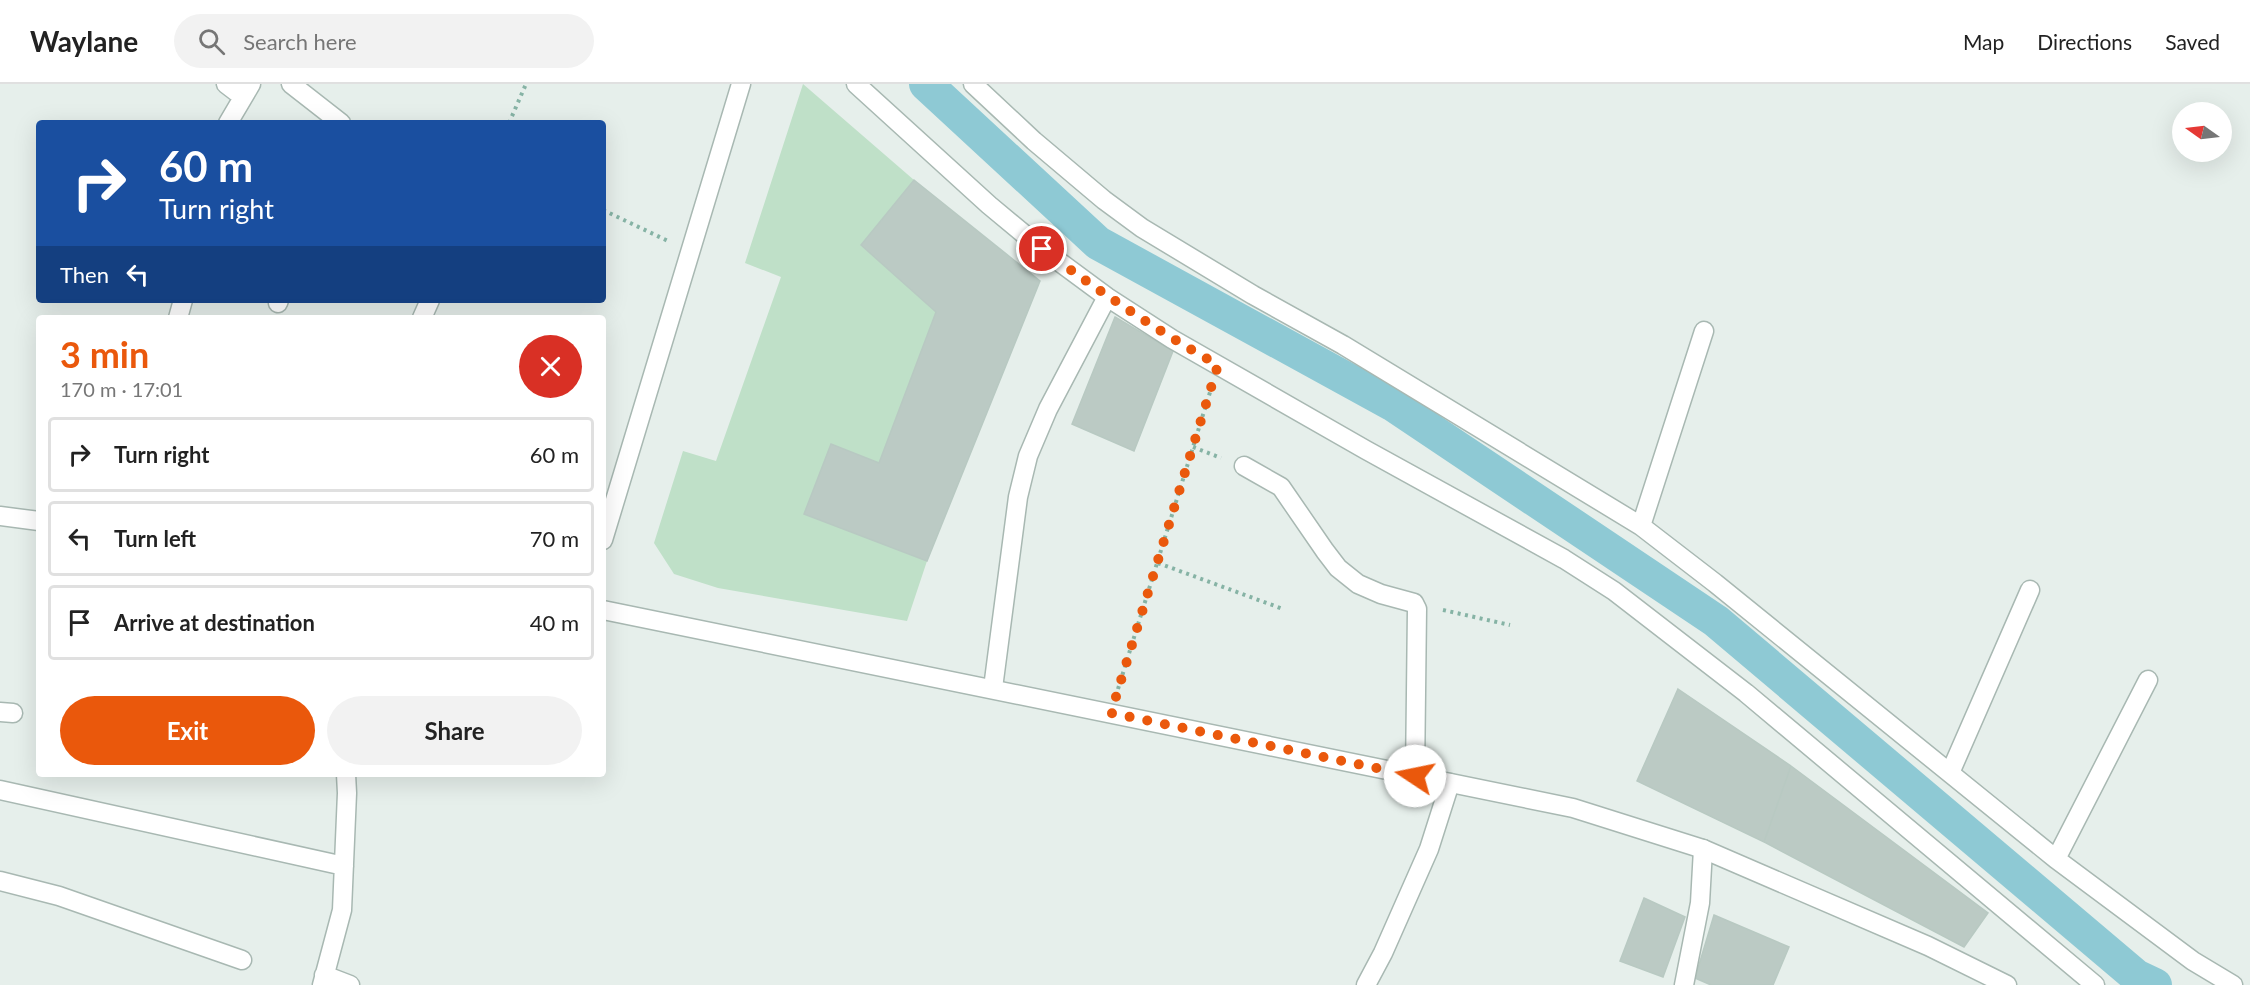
<!DOCTYPE html>
<html lang="en">
<head>
<meta charset="utf-8">
<style>
  body { margin:0; font-family:Lato,sans-serif; background:#f2f2f2; color:#222; height:100vh; display:flex; flex-direction:column; font-size:22px; white-space:nowrap }
  * { box-sizing:border-box; margin:0 }
  p { font-size:20px; color:#767676 }
  .icon { flex:none; width:33px; height:33px; fill:none; stroke:currentColor; stroke-width:2; stroke-linecap:round; stroke-linejoin:round }
  .map { position:relative; flex:1; overflow:hidden }
  .details { position:absolute; left:36px; top:231px; width:570px; height:462px; display:flex; flex-direction:column; background:#fff; border-radius:6px; box-shadow:0 6px 24px #0002 }
  .details>* { flex:none }
  .hud { position:absolute; left:36px; top:36px; width:570px; height:183px; border-radius:6px; box-shadow:0 6px 24px #0002; background:#1a4fa0; color:#fff; overflow:hidden }
  .needle { width:39px; rotate:284deg }
  .tools { position:absolute; left:2172px; top:18px; display:grid; gap:12px }
  .tools a { display:grid; place-items:center; width:60px; height:60px; border-radius:50%; background:#fff; box-shadow:0 6px 24px #0002; font-size:30px }
  .pin { position:absolute; display:grid; place-items:center; width:51px; height:51px; color:#fff; margin:-26px; border:3px solid #fff; border-radius:50%; box-shadow:0 2px 6px #0007 }
  .me { position:absolute; width:66px; margin:-33px; rotate:281deg; stroke-linejoin:round; filter:drop-shadow(0 0 4px #0008) }
  .turn { display:flex; align-items:center; gap:21px; height:126px; padding:0 24px; font-size:27px }
  .turn .icon { width:78px; height:78px; stroke-width:2.5 }
  .turn b { display:block; font-size:42px; line-height:51px }
  .then { display:flex; align-items:center; height:57px; padding:0 24px; background:#0003; gap:12px; font-size:22px }
  .round { display:grid; place-items:center; flex:none; width:63px; height:63px; border-radius:32px; background:#f2f2f2 }
  .overview { display:flex; align-items:center; justify-content:space-between; height:102px; padding:0 24px }
  h1 { font-size:36px; font-weight:700; line-height:45px; color:#ea580c }
  .button { display:flex; gap:12px; margin-top:auto; padding:12px 24px }
  .button a { flex:1; height:69px; border-radius:36px; background:#ea580c; color:#fff; font-size:24px; font-weight:700; line-height:69px; text-align:center }
  .button a+a { background:#f2f2f2; color:#222 }
  ul { padding:0; list-style:none }
  li { display:flex; align-items:center; gap:18px; height:75px; margin:0 12px 9px; padding:0 12px; border:3px solid #e0e0e0; border-radius:6px }
  li div { flex:1 }
  li b { display:block; font-size:22px }
  li em { font-style:normal }
  header { display:flex; align-items:center; gap:36px; box-sizing:border-box; height:84px; padding:0 30px; background:#fff; border-bottom:2px solid #e0e0e0 }
  header strong { font-size:28px }
  nav { display:flex; gap:33px; margin-inline-start:auto; font-size:21px }
  .search { width:420px; height:54px; background:#f2f2f2; display:flex; align-items:center; gap:15px; box-sizing:border-box; padding:0 21px; border-radius:33px; color:#767676; font-size:22px }
  .map>svg:first-child { display:block }
</style>
</head>
<body>
<header>
<strong>Waylane</strong>
<div class="search"><svg class="icon" aria-label="search" viewBox="0 0 24 24"><circle cx="10" cy="10" r="6"/><path d="M15 15l6 6"/></svg>Search here</div>
<nav><a>Map</a><a>Directions</a><a>Saved</a></nav>
</header>
<div class="map">
<svg width="2250" height="901" viewBox="0 0 2250 901">
  <rect width="100%" height="100%" fill="#e6efeb"/>
  <!-- green -->
  <path fill="#bfe0c8" d="M803 0 914 96 861 161 936 228 879 379 805 430 927 477 907 537 718 504 674 490 654 459 683 367 716 377 781 193 745 179Z"/>
  <g fill="none" stroke-linecap="round" stroke-linejoin="round">
    <!-- canal -->
    <path stroke="#8ec9d4" stroke-width="34" d="M926 0 1098 159 1392 320 1716 537 2136 892 2155 901"/>
  </g>
  <!-- building -->
  <path fill="#bbcac4" stroke="#b8c9c2" stroke-width="1.5" d="M914 96 1040 197 927 477 804 430 831 360 879 379 936 228 861 161Z
    M1115 233 1173 267 1134 367 1072 340Z
    M1678 605 1791 682 1764 758 1637 697Z
    M1791 682 1988 829 1964 863 1764 758Z
    M1644 814 1685 833 1663 893 1620 877Z
    M1714 831 1789 863 1773 901H1711L1695 894Z"/>
  <g fill="none" stroke-linecap="round" stroke-linejoin="round">
    <!-- minor casing -->
    <g stroke="#a8b8b2" stroke-width="21">
      <path id="minor" d="M226 0 243 13
        M291 0 341 39
        M856 0 989 121 1042 165 1107 213 1172 255 1366 366 1564 475 1614 507 1746 609 2095 901
        M973 0 1034 57 1104 116 1142 144 1253 211 1343 261 1641 442 1715 499 2056 775 2193 877 2233 901
        M228 39 251 0
        M278 219 279 216
        M178 234 183 216
        M422 234 430 216
        M1244 382 1281 403 1325 467 1338 484 1358 500 1381 510 1414 519 1417 525 1415 692
        M1641 442 1704 247
        M993 604 1018 413 1028 372 1048 325 1107 213
        M0 628 13 629
        M1950 689 2030 506
        M0 706 344 782
        M2056 775 2148 596
        M0 797 59 812 242 876
        M324 891 350 901
        M322 901 342 826 347 709 346 690
        M1366 901 1383 869 1429 765 1450 699
        M1684 901 1700 819 1703 765"/>
    </g>
    <!-- tertiary casing -->
    <g stroke="#a8b8b2" stroke-width="21">
      <path id="tertiary" d="M0 432 39 437
        M603 456 741 0
        M603 526 1573 724 1703 765 1928 862 2007 901"/>
    </g>
    <!-- path -->
    <path stroke="#86b3a5" stroke-width="4" stroke-dasharray="3 4.5" stroke-linecap="butt" d="M509 39 526 0
      M603 126 668 157
      M1193 363 1221 374
      M1158 479 1283 525
      M1443 526 1510 541
      M1118 605 1211 305"/>
    <!-- minor -->
    <use href="#minor" stroke="#fff" stroke-width="18"/>
    <!-- tertiary -->
    <use href="#tertiary" stroke="#fff" stroke-width="18"/>
  </g>
  <g fill="none" stroke-linecap="round" stroke-linejoin="round">
    <!-- route -->
    <path stroke="#ea580c" stroke-width="10" stroke-dasharray="0 18" d="M1042 165C1099 207 1156 246 1218 281L1111 629 1415 692"/>
  </g>
</svg>
<div class="tools">
<a><svg class="needle" viewBox="-14 -14 28 28"><path d="M0-13l5 13h-10z" fill="#e53935"/><path d="M0 13l5-13h-10z" fill="#767676"/></svg></a>
</div>
<div class="pin" style="left:1042px;top:165px;background:#d93025"><svg class="icon" aria-label="arrive" viewBox="0 0 24 24"><path d="M6 21V4h12l-3 4 3 4H6"/></svg></div>
<svg class="me" style="left:1415px;top:692px" viewBox="-20 -20 40 40"><circle r="19" fill="#fff"/><path d="M0-13L10 11 0 6-10 11z" fill="#ea580c"/></svg>
<div class="hud">
<div class="turn"><svg class="icon" aria-label="right" viewBox="0 0 24 24"><path d="M7 20v-9h11M14 6l5 5-5 5"/></svg><div><b>60 m</b>Turn right</div></div>
<div class="then">Then<svg class="icon" aria-label="left" viewBox="0 0 24 24"><path d="M17 20v-9H6M10 6l-5 5 5 5"/></svg></div>
</div>
<section class="details">
<div class="overview"><div><h1>3 min</h1><p>170 m · 17:01</p></div><a class="round" style="background:#d93025;color:#fff"><svg class="icon" aria-label="close" viewBox="0 0 24 24"><path d="M6 6l12 12M18 6L6 18"/></svg></a></div>
<ul>
<li><svg class="icon" aria-label="right" viewBox="0 0 24 24"><path d="M7 20v-9h11M14 6l5 5-5 5"/></svg><div><b>Turn right</b></div><em>60 m</em></li>
<li><svg class="icon" aria-label="left" viewBox="0 0 24 24"><path d="M17 20v-9H6M10 6l-5 5 5 5"/></svg><div><b>Turn left</b></div><em>70 m</em></li>
<li><svg class="icon" aria-label="arrive" viewBox="0 0 24 24"><path d="M6 21V4h12l-3 4 3 4H6"/></svg><div><b>Arrive at destination</b></div><em>40 m</em></li>
</ul>
<div class="button"><a>Exit</a><a>Share</a></div>
</section>
</div>
</body>
</html>
